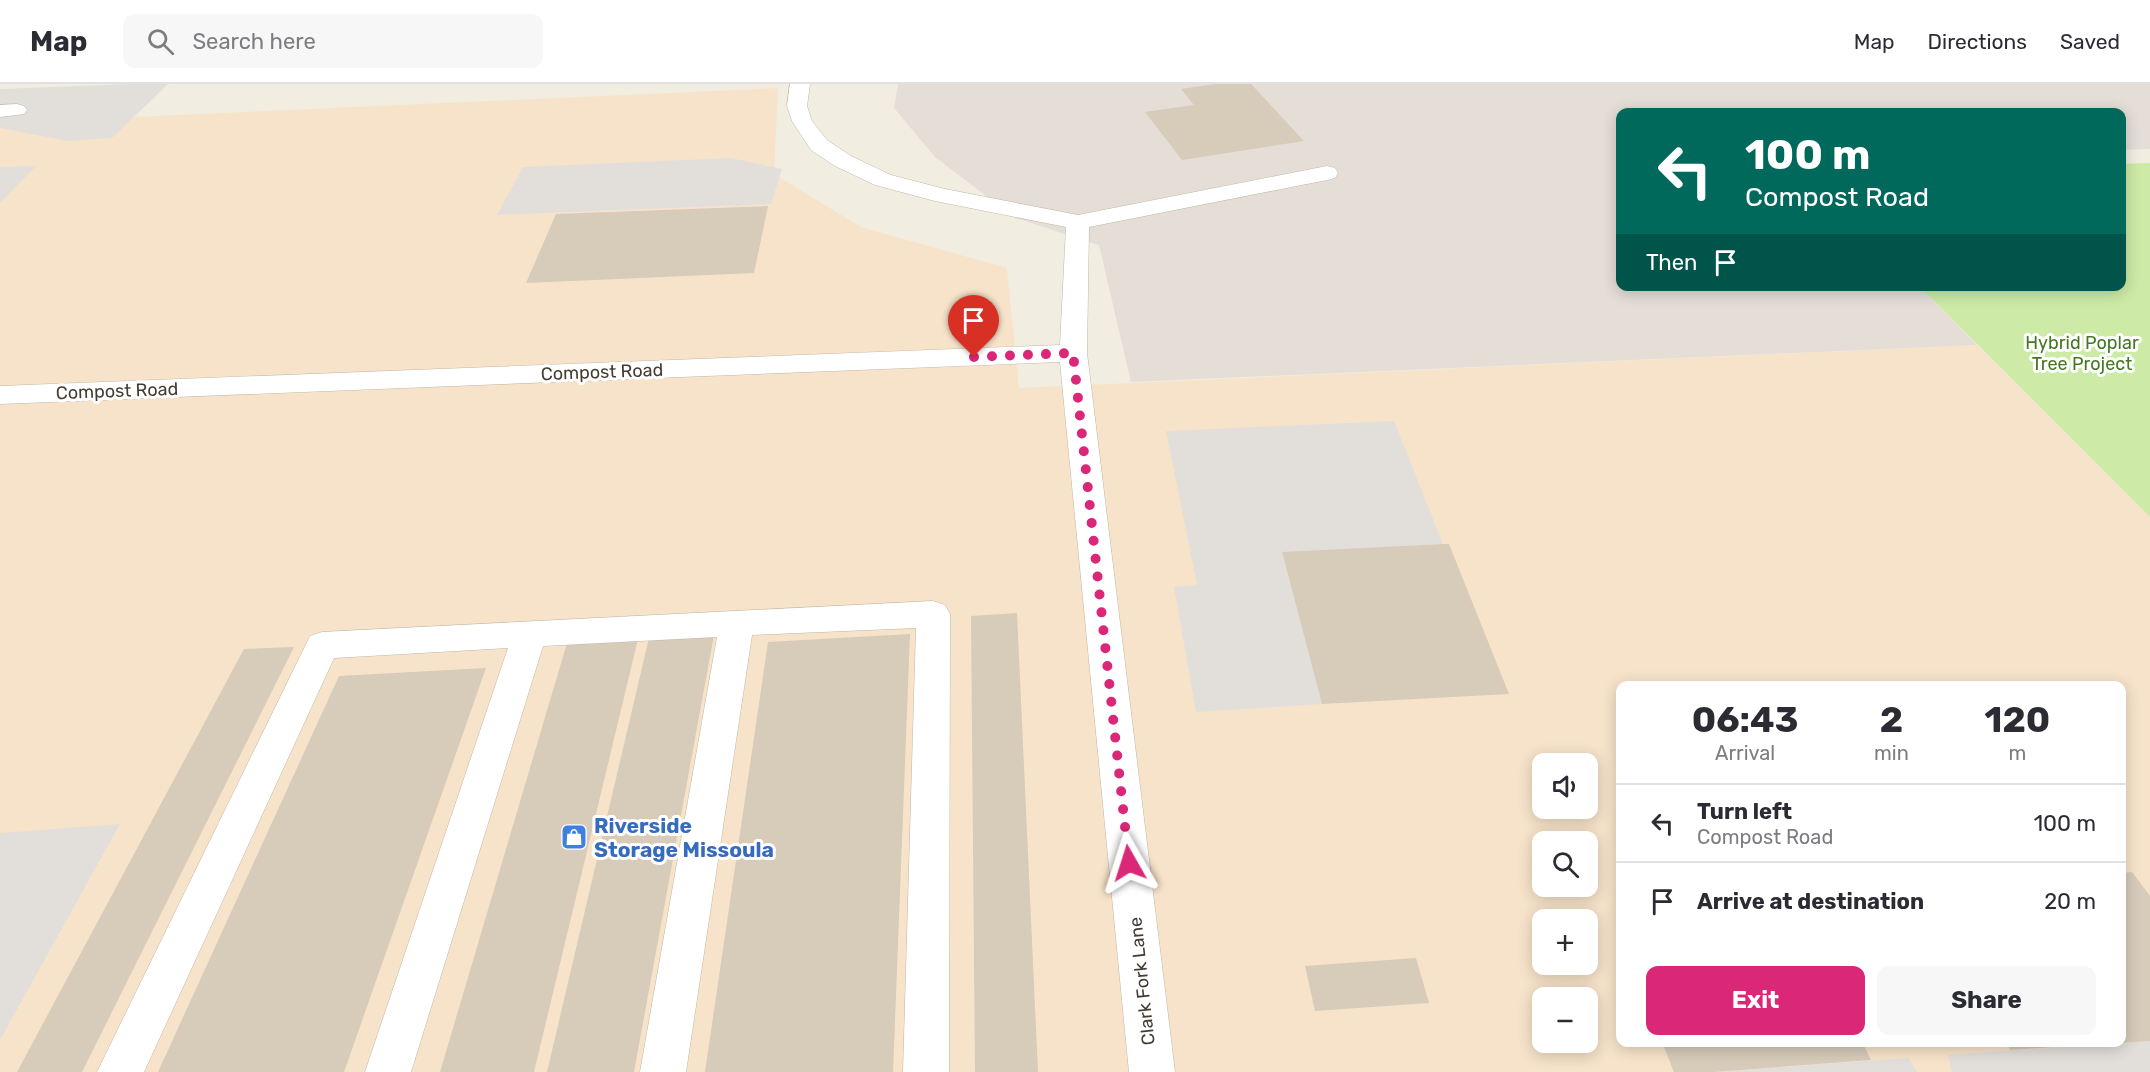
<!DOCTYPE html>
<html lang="en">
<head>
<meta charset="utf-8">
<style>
  body { margin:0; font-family:Rubik,sans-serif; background:#f7f7f7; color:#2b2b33; height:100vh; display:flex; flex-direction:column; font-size:22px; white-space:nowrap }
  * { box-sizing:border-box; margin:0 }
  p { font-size:20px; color:#7c7c81 }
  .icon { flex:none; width:33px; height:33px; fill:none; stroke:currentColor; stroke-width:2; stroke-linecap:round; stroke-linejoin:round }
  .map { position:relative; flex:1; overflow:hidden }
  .details { position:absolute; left:1616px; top:597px; width:510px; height:366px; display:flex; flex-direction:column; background:#fff; border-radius:12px; box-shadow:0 3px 15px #0003 }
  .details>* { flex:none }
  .guide { position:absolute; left:1616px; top:24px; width:510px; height:183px; border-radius:12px; box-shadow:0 3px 15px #0003; background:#00695c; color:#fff; overflow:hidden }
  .fabs { position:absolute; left:1532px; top:669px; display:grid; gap:12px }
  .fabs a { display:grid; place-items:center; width:66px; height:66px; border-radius:12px; background:#fff; box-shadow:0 3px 15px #0003; font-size:30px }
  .pin { position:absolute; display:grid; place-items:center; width:51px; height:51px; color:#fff; margin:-62px -26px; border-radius:50% 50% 50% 0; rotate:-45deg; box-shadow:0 0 6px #0007 }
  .pin .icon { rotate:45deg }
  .me { position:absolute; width:66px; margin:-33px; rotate:354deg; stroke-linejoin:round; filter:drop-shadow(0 0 4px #0008) }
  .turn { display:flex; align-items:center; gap:21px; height:126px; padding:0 30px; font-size:27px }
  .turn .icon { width:78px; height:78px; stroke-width:2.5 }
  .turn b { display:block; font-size:42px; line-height:51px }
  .then { display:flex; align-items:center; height:57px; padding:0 30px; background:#0003; gap:12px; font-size:22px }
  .eta { display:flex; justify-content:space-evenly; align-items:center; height:102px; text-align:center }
  .eta b { font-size:36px; font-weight:700; line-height:42px }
  .action { display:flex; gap:12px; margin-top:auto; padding:12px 30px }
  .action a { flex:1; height:69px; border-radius:12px; background:#db2777; color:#fff; font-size:24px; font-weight:700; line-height:69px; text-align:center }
  .action a+a { background:#f7f7f7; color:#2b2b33 }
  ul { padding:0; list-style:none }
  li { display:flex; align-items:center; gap:18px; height:78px; padding:0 30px; border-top:2px solid #e1e1e2 }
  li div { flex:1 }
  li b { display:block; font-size:22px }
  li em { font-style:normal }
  header { display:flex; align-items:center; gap:36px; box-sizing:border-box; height:84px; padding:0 30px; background:#fff; border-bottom:2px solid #e1e1e2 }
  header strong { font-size:28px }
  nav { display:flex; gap:33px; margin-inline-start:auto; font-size:21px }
  .search { width:420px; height:54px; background:#f7f7f7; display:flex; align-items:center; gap:15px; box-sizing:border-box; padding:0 21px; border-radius:12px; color:#7c7c81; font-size:22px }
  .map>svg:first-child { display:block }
</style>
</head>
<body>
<header>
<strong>Map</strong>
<div class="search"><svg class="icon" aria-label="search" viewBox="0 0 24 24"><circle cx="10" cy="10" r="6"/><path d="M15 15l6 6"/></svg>Search here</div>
<nav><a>Map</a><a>Directions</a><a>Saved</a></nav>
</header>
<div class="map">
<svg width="2150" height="988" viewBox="0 0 2150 988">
  <rect width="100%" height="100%" fill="#f2ede1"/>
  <!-- commercial -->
  <path fill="#f7e3ca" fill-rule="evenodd" d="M778 4 774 90 861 143 1007 184 1019 304 1977 261 2150 433V988H0V39ZM1620 602H2121V958H1620ZM1542 680H1587V724H1542ZM1542 758H1587V802H1542ZM1542 836H1587V880H1542ZM1542 914H1587V958H1542Z"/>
  <!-- industrial -->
  <path fill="#e4ded7" d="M898 0H2150V65L2121 66V28H1620V202L1920 203 1977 261 1131 298 1099 161 1015 134 935 73 894 24Z"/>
  <!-- green -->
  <path fill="#cdeaa6" d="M2150 79V433L1920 203 2121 202V80Z"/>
  <!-- parking -->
  <path fill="#e2dfdb" d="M131 0H168L112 54 68 57 0 44V5Z
    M731 74 782 85 771 120 497 131 523 83Z
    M36 82 0 119V83Z
    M1394 337 1443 460 1282 469 1322 620 1196 628 1174 503 1197 501 1166 347Z
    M120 740 0 956V749Z
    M2150 957V988H1952L1948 971Z
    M1909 974 1917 988H1713Z"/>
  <!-- building -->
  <path fill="#d7cbb9" d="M1216 0H1251L1304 57 1182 76 1145 28 1194 21 1181 5Z
    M768 122 754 189 526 199 556 130Z
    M1443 460H1449L1509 610 1322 620 1282 468Z
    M1017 529 1038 988H975L971 532Z
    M910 550 893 988H705L768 558Z
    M714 551 634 988H547L649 554Z
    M638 555 534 988H440L567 559Z
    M294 563 82 988H17L244 565Z
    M486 584 344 988H158L339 592Z
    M2132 788 2150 812V957L2121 959V789Z
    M1416 874 1429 919 1315 927 1305 882Z
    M1662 958H1862L1871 976 1713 988H1674Z
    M2006 958H2098V960L2010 966Z"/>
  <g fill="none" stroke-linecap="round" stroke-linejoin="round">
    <!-- minor casing -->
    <g stroke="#c1b7a7" stroke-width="1">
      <path id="minor" d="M790 0H810L807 22 812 37 827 56 851 72 891 91 945 105 1078 131 1327 82 1335 84 1338 89 1335 94 1327 96 1089 143 1087 269 1175 988H1129L1060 278 0 320V302L1060 261 1066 143 935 117 875 101 835 82 811 66 792 37 787 22Z
        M17 20 24 22 27 26 24 30 0 33V21Z
        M933 517 945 521 950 530 949 988H903L916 544 752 551 686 988H640L717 553 543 562 411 988H365L508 564 334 574 144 988H97L310 552 322 548Z"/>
    </g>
    <!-- minor -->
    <use href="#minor" fill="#fff" fill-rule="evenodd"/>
  </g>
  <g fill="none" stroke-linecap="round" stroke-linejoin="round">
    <!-- route -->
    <path stroke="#db2777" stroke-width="10" stroke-dasharray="0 18" d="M974 273 1073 269 1129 779"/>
  </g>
  <!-- icons -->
  <defs>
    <g id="shop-square" transform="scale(1.35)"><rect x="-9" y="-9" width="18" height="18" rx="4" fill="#3f7fe0" stroke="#fff"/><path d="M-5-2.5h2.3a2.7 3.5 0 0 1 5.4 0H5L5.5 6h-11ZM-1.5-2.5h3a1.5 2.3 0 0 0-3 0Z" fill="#fff"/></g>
  </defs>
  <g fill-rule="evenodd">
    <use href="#shop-square" x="574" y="753"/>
  </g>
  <g text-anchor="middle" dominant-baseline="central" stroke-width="6" stroke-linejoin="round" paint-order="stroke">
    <!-- park labels -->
    <g font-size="18" fill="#447822" stroke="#fff">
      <text x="2082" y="259">Hybrid Poplar<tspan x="2082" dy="21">Tree Project</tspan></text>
    </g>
    <!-- street labels -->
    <g font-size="18" fill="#443c32" stroke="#fff">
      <text transform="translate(602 288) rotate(-2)">Compost Road</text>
      <text transform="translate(117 307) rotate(-2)">Compost Road</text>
      <text transform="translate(1142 897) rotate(-96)">Clark Fork Lane</text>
    </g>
    <!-- near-shop labels -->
    <g font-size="21" font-weight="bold" fill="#366cbe" stroke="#fff" text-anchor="start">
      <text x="594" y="741">Riverside<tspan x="594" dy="24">Storage Missoula</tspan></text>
    </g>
  </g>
</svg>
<div class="fabs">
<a><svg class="icon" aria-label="sound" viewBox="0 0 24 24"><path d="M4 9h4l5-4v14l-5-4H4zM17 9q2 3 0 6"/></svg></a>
<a><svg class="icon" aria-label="search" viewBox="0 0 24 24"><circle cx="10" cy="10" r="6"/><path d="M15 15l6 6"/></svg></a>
<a>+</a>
<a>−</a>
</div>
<div class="pin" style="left:974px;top:273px;background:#d93025"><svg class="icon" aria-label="arrive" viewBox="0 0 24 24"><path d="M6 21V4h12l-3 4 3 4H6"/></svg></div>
<svg class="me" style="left:1129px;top:779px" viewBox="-20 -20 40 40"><path d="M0-17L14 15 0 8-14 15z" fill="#db2777" stroke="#fff" stroke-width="4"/></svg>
<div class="guide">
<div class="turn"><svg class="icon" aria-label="left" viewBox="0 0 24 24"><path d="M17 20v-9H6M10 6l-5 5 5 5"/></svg><div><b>100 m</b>Compost Road</div></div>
<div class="then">Then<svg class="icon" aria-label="arrive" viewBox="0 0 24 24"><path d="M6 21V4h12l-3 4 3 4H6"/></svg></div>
</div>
<section class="details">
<div class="eta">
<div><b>06:43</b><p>Arrival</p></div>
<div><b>2</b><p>min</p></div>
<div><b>120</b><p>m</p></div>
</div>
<ul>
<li><svg class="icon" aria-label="left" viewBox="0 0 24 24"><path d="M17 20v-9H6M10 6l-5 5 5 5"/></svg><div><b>Turn left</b><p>Compost Road</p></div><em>100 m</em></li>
<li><svg class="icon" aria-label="arrive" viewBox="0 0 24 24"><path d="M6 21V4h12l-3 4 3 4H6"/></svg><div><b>Arrive at destination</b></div><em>20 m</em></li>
</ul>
<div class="action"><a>Exit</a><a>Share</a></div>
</section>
</div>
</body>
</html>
